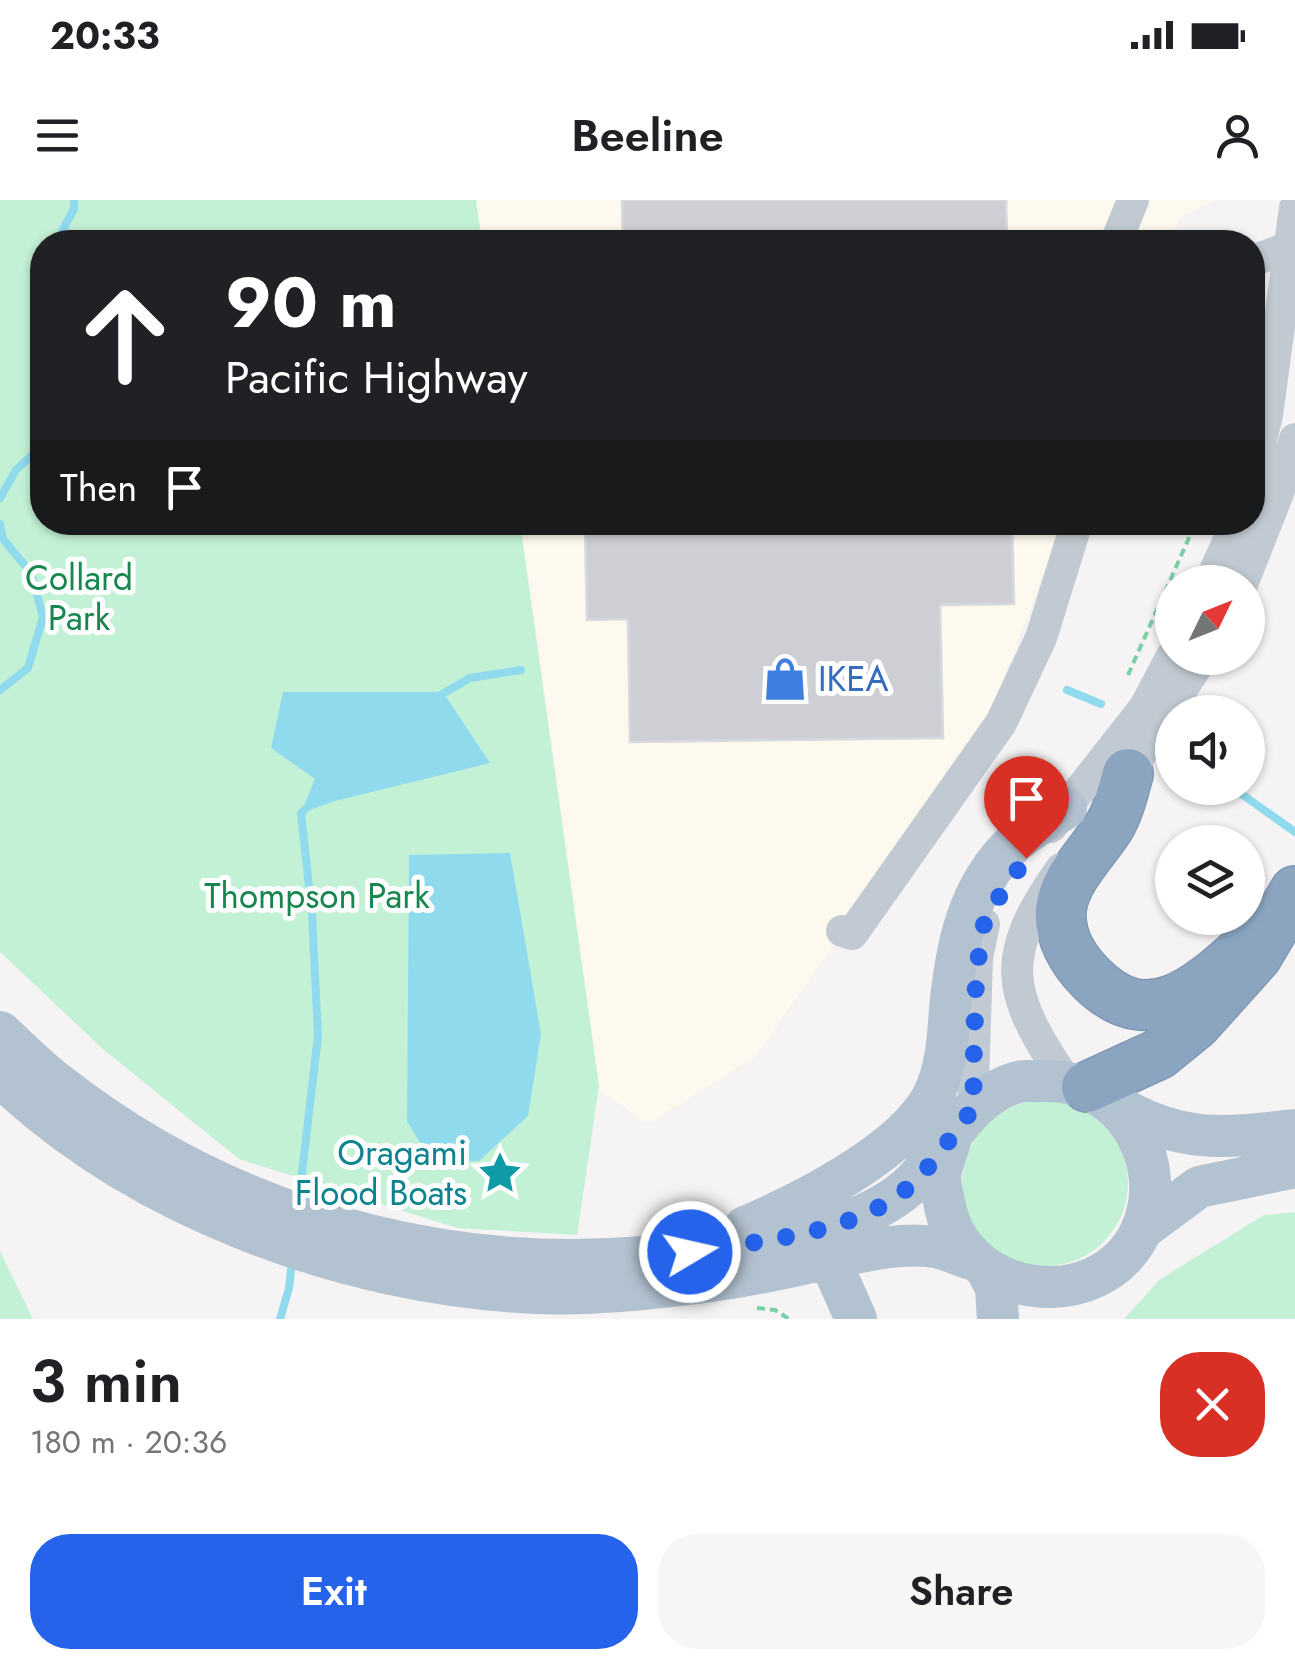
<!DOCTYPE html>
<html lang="en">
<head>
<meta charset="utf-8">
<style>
  body { margin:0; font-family:Jost,sans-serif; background:#f6f6f6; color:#202124; height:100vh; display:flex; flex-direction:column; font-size:38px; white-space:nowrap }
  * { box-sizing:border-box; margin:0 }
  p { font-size:32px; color:#757577 }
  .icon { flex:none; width:55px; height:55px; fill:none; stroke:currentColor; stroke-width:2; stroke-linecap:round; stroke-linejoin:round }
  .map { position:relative; height:1119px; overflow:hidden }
  .panel { display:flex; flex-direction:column; background:#fff; flex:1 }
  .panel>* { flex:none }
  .top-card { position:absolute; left:30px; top:30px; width:1235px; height:305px; border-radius:40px; box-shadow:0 2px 8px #0004; background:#202124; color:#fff; overflow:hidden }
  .needle { width:65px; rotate:47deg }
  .controls { position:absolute; left:1155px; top:365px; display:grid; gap:20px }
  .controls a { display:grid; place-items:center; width:110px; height:110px; border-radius:50%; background:#fff; box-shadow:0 2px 8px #0004; font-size:50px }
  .pin { position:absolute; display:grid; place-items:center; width:85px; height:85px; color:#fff; margin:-102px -42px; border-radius:50% 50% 50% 0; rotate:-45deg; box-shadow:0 0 10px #0007 }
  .pin .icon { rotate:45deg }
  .me { position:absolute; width:110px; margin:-55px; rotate:81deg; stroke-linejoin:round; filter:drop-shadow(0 0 8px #0008) }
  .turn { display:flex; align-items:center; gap:35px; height:210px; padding:0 30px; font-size:45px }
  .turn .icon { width:130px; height:130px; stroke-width:2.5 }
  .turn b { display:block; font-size:70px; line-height:85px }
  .then { display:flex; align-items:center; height:95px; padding:0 30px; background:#0003; gap:20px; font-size:38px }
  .round { display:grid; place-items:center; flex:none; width:105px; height:105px; border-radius:40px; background:#f6f6f6 }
  .summary { display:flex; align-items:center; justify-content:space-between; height:170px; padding:0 30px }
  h1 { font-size:60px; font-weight:600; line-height:75px }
  .button { display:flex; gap:20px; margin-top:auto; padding:20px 30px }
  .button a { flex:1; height:115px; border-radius:40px; background:#2563eb; color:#fff; font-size:40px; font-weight:600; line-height:115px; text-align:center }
  .button a+a { background:#f6f6f6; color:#202124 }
  .status { display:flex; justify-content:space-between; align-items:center; height:70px; padding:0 50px; background:#fff; direction:ltr }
  .status svg { height:28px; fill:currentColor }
  header { display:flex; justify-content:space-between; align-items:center; height:130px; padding:0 30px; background:#fff; font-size:45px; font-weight:600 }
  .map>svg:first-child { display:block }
</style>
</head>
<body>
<div class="status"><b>20:33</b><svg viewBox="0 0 49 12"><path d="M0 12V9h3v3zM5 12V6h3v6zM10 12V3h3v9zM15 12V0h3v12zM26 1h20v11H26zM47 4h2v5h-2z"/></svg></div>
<header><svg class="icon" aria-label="menu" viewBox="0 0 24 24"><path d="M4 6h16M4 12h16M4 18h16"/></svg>Beeline<svg class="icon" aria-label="person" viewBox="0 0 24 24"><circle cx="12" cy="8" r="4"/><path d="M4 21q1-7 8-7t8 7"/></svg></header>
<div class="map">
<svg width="1295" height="1119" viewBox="0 0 1295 1119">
  <rect width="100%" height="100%" fill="#f5f3f3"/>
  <!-- commercial -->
  <path fill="#fdf9ef" d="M476 0H1214L1180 17 1170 42H482Z
    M521 323H1063L985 527 756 856 648 924 600 890Z"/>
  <!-- green -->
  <path fill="#c3f1d5" d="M0 0H476L482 42H42V322L520 323 599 886 577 1035 457 1028 239 959 104 850 0 752Z
    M962 983a83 83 0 1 1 166 0a83 83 0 1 1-166 0Z
    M1295 1012V1119H1124L1159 1080 1264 1015Z
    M0 1051 33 1119H0Z"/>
  <!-- water -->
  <path fill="#90daee" d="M283 492H443L490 563 335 601 301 613 315 579 271 548Z
    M510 653 541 834 528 916 479 961H431L407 921 409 655Z"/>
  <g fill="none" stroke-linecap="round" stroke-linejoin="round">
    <!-- stream -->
    <path stroke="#90daee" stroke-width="8" d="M56 42 74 9V0
      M0 298 16 270 42 246
      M0 324 3 339 31 373 43 417 28 468 0 490
      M1067 490 1101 504
      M437 497 470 478 521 470
      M1233 588 1295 632
      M299 998 318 836 312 714 301 613 308 607
      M280 1119 289 1088 292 1061"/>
  </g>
  <!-- building -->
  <path fill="#cdcfd5" stroke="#d7d9de" stroke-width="2.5" d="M622 0H1006L1007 42H623Z
    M585 322H1012L1014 404 940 405 943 538 630 542 628 419 587 420Z"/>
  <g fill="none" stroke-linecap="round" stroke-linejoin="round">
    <!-- highway casing -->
    <g stroke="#7690ad" stroke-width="52">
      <path id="highway" d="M1128 574C1123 591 1119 610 1110 625 1094 651 1064 678 1061 710 1059 736 1073 760 1091 778 1161 849 1222 763 1276 721
        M1087 887 1159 854 1196 824 1257 756 1295 691"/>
    </g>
    <!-- path -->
    <path stroke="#7ad0a6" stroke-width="4" stroke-dasharray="8 5" stroke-linecap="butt" d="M1128 475 1196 322
      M757 1108 775 1110 789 1119"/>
    <!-- minor -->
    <path stroke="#c1cad2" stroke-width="32" d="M1116 42 1133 0
      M1252 61 1280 51 1290 43
      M1252 278 1267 215 1295 8
      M1210 382 1237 322
      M1243 382 1278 293 1295 239
      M1119 588 1202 458
      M1051 627 1145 507 1172 456
      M1061 669C998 758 1006 792 1065 880
      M842 731 852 734 1001 523 1041 438 1077 322
      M975 905 973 882 977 758 984 724"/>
    <!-- major -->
    <path stroke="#b3c2d1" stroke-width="42" d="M0 832C19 849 37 868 57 883 243 1029 482 1087 714 1048 760 1041 812 1035 856 1018 880 1008 903 995 920 975 949 942 971 895 1018 882 1025 880 1036 882 1044 881 1121 878 1172 961 1141 1031 1099 1119 959 1099 944 1001 942 993 940 983 940 975 942 962 949 947 952 934
      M0 876C138 1009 349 1085 537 1093 590 1095 644 1090 696 1083 743 1078 791 1066 837 1057 869 1050 903 1042 935 1047 947 1049 959 1055 971 1059
      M1117 906C1182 944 1224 938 1295 930
      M745 1027C802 1003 901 953 932 898 946 871 948 839 950 809 956 747 967 687 1015 642 1029 629 1049 619 1066 608
      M1141 1030 1199 987 1295 967
      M829 1058 856 1119
      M989 1074 996 1088 998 1119"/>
    <!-- highway -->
    <use href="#highway" stroke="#8ba5c1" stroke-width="50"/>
  </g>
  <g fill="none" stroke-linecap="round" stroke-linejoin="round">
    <!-- route -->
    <path stroke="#2563eb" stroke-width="18" stroke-dasharray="0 32.4" d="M690 1052C762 1040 865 1034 917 979 939 957 956 929 976 905L973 882 976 780 981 737 986 716 1026 658"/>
  </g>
  <!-- icons -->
  <defs>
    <g id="shop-bare" transform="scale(3.45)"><path d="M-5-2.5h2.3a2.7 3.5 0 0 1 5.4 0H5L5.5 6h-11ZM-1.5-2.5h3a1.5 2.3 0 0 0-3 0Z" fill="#3f7fe0" stroke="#fff" stroke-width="2.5" paint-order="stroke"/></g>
    <g id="sight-bare" transform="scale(3.45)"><path d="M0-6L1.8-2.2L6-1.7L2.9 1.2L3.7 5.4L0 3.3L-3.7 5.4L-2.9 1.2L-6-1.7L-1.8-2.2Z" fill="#0f9aa8" stroke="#fff" stroke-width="2.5" paint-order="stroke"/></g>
  </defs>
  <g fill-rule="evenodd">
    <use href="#shop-bare" x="785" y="479"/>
    <use href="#sight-bare" x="500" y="973"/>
  </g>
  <g text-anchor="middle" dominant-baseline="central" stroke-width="10" stroke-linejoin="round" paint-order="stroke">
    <!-- park labels -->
    <g font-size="35" fill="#17864f" stroke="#fff">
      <text x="79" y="378">Collard<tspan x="79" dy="40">Park</tspan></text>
      <text x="317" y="696">Thompson Park</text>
    </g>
    <!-- shop labels -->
    <g font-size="35" fill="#366cbe" stroke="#fff" text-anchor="start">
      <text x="818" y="479">IKEA</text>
    </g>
    <!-- culture labels -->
    <g font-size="35" fill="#0d838f" stroke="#fff" text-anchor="end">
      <text x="467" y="953">Oragami<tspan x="467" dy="40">Flood Boats</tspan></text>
    </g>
  </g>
</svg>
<div class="controls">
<a><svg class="needle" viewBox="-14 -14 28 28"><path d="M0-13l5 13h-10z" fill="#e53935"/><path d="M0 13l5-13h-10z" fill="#757577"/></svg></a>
<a><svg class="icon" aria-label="sound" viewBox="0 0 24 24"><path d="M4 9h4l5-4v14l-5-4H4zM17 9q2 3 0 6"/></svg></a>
<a><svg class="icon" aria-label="layers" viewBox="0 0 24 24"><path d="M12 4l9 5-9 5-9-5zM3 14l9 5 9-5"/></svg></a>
</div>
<div class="pin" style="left:1026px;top:658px;background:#d93025"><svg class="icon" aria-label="arrive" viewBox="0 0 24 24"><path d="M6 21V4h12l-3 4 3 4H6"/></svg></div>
<svg class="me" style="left:690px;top:1052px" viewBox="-20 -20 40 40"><circle r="17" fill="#2563eb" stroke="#fff" stroke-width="3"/><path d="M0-11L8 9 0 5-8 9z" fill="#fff"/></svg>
<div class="top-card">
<div class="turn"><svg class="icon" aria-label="ahead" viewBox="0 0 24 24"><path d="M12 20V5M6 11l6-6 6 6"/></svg><div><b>90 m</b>Pacific Highway</div></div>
<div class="then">Then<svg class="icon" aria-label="arrive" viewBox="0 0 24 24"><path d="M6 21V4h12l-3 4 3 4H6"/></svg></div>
</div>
</div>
<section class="panel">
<div class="summary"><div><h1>3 min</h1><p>180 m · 20:36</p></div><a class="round" style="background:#d93025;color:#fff"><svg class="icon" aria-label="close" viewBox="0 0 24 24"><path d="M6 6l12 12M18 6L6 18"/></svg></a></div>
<div class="button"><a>Exit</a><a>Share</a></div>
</section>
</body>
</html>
